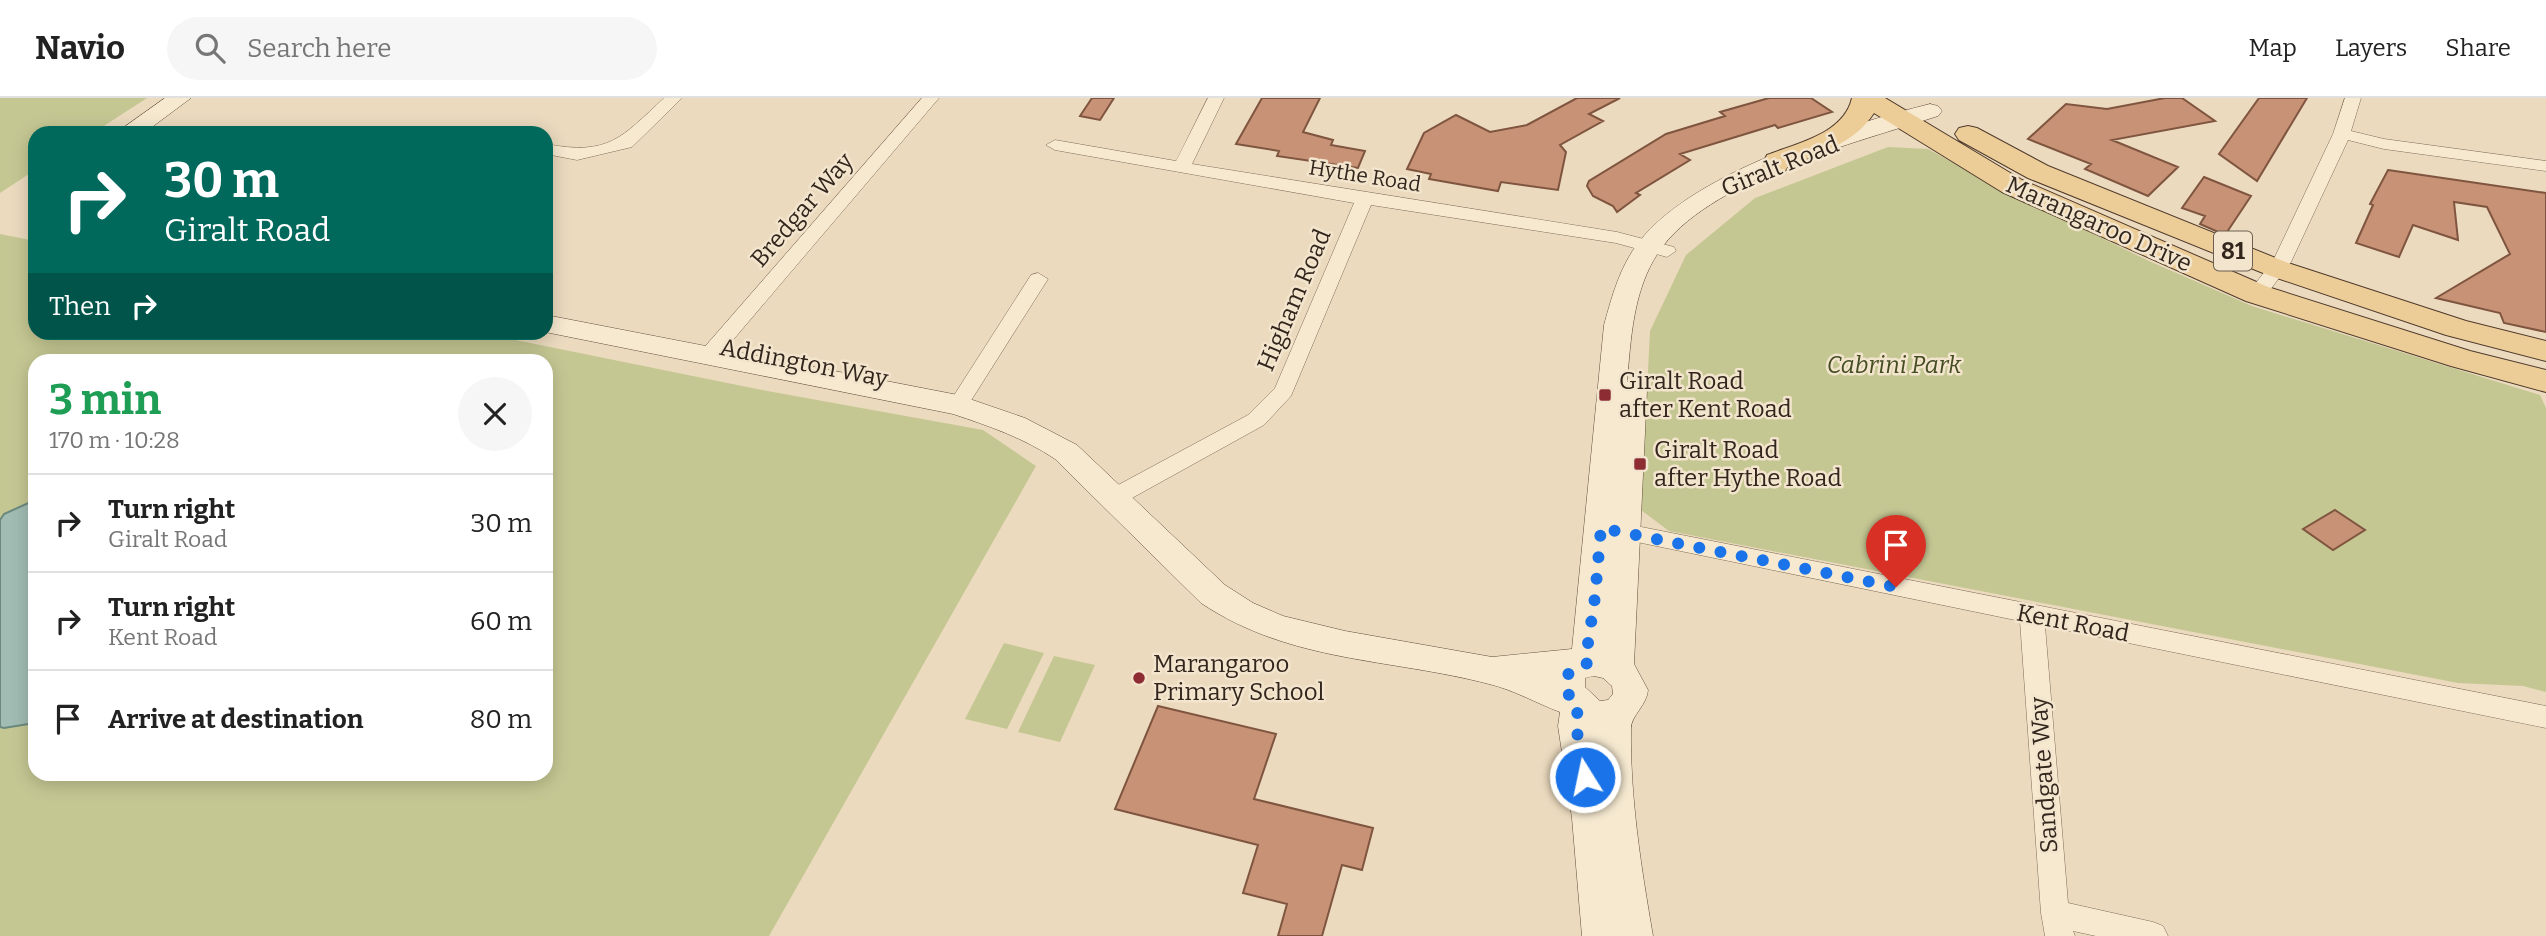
<!DOCTYPE html>
<html lang="en">
<head>
<meta charset="utf-8">
<style>
  body { margin:0; font-family:Bitter,serif; background:#f6f6f6; color:#222; height:100vh; display:flex; flex-direction:column; font-size:26px; white-space:nowrap }
  * { box-sizing:border-box; margin:0 }
  p { font-size:23px; color:#767676 }
  .icon { flex:none; width:38px; height:38px; fill:none; stroke:currentColor; stroke-width:2; stroke-linecap:round; stroke-linejoin:round }
  .map { position:relative; flex:1; overflow:hidden }
  .details { position:absolute; left:28px; top:256px; width:525px; height:427px; display:flex; flex-direction:column; background:#fff; border-radius:21px; box-shadow:0 4px 18px #0003 }
  .details>* { flex:none }
  .banner { position:absolute; left:28px; top:28px; width:525px; height:214px; border-radius:21px; box-shadow:0 4px 18px #0003; background:#00695c; color:#fff; overflow:hidden }
  .pin { position:absolute; display:grid; place-items:center; width:60px; height:60px; color:#fff; margin:-72px -30px; border-radius:50% 50% 50% 0; rotate:-45deg; box-shadow:0 0 7px #0007 }
  .pin .icon { rotate:45deg }
  .me { position:absolute; width:77px; margin:-38px; rotate:350deg; stroke-linejoin:round; filter:drop-shadow(0 0 5px #0008) }
  .turn { display:flex; align-items:center; gap:24px; height:147px; padding:0 21px; font-size:32px }
  .turn .icon { width:91px; height:91px; stroke-width:2.5 }
  .turn b { display:block; font-size:49px; line-height:60px }
  .then { display:flex; align-items:center; height:66px; padding:0 21px; background:#0003; gap:14px; font-size:26px }
  .round { display:grid; place-items:center; flex:none; width:74px; height:74px; border-radius:37px; background:#f6f6f6 }
  .headline { display:flex; align-items:center; justify-content:space-between; height:119px; padding:0 21px }
  h1 { font-size:42px; font-weight:700; line-height:52px; color:#1e9e55 }
  ul { padding:0; list-style:none }
  li { display:flex; align-items:center; gap:21px; height:98px; padding:0 21px; border-top:2px solid #e0e0e0 }
  li div { flex:1 }
  li b { display:block; font-size:26px }
  li em { font-style:normal }
  header { display:flex; align-items:center; gap:42px; box-sizing:border-box; height:98px; padding:0 35px; background:#fff; border-bottom:2px solid #e0e0e0 }
  header strong { font-size:33px }
  nav { display:flex; gap:38px; margin-inline-start:auto; font-size:24px }
  .search { width:490px; height:63px; background:#f6f6f6; display:flex; align-items:center; gap:18px; box-sizing:border-box; padding:0 24px; border-radius:38px; color:#767676; font-size:26px }
  .map>svg:first-child { display:block }
</style>
</head>
<body>
<header>
<strong>Navio</strong>
<div class="search"><svg class="icon" aria-label="search" viewBox="0 0 24 24"><circle cx="10" cy="10" r="6"/><path d="M15 15l6 6"/></svg>Search here</div>
<nav><a>Map</a><a>Layers</a><a>Share</a></nav>
</header>
<div class="map">
<svg width="2546" height="838" viewBox="0 0 2546 838">
  <rect width="100%" height="100%" fill="#ebdabe"/>
  <!-- green -->
  <path fill="#c5c793" fill-rule="evenodd" d="M0 0H147L93 35H35V72L0 95Z
    M1888 49 1928 51 2003 92 2149 163 2252 208 2540 297 2546 310V594L2523 588 2458 585 1669 433 1641 412 1650 233 1686 157 1755 100Z
    M0 136 35 143V234L481 235 762 292 983 332 1036 368 769 838H0ZM35 262H546V676H35Z
    M1004 545 1044 555 1007 631 965 621Z
    M1054 558 1095 567 1060 644 1018 634Z"/>
  <!-- water -->
  <path fill="#a1bcb3" stroke="#6a897f" stroke-width="2" d="M35 402V625L4 630 0 629V422L4 416Z"/>
  <!-- building -->
  <path fill="#c79276" stroke="#7f553f" stroke-width="2" d="M1092 0H1114L1100 22 1080 18Z
    M1262 0H1320L1303 34 1333 42 1331 47 1365 53 1358 70 1277 58 1279 53 1236 46Z
    M1577 0H1620L1589 16 1603 23 1560 47 1566 54 1558 92 1501 84 1498 93 1429 81 1431 76 1407 71 1424 35 1456 17 1490 34 1527 27Z
    M1769 0H1811L1832 14 1778 30 1775 27 1680 56 1690 62 1636 95 1640 97 1617 114 1613 108 1593 98 1587 88 1589 83 1666 36 1725 18 1720 14Z
    M2165 0H2182L2215 23 2112 42 2178 69 2148 98 2085 71 2091 66 2028 41 2066 6 2107 11Z
    M2259 0H2307L2257 83 2219 56Z
    M2388 72 2546 95V234L2504 225 2500 215 2436 200 2510 156 2487 109 2454 104 2458 142 2413 127 2399 159 2356 145 2373 107 2370 106Z
    M2204 79 2251 98 2225 137 2200 126 2205 118 2182 110Z
    M2335 412 2365 432 2333 452 2303 431Z
    M1158 608 1276 636 1254 701 1373 730 1362 772 1342 767 1322 838H1278L1287 806 1243 795 1258 747 1115 711Z"/>
  <g fill="none" stroke-linecap="round" stroke-linejoin="round">
    <!-- street casing -->
    <g stroke="#826c58" stroke-width="1">
      <path id="street" d="M664 0H682L632 49 577 62 546 56V46C609 58 621 40 664 0Z
        M922 0H939L716 262H702L699 257 702 252Z
        M1208 0H1224L1192 66 1617 134 1674 149 1676 153 1667 159 1616 145 1371 107 1291 298 1264 327 1123 405 1115 407 1107 405 1104 399 1107 393 1248 317 1275 290 1354 105 1055 52 1046 47 1055 42 1176 63Z
        M2345 0H2361L2351 33 2384 41 2546 63V73L2384 51 2348 42 2291 164 2264 200H2250L2247 196 2273 163 2333 36Z
        M1038 175 1048 181 965 312H951L947 307 951 302 1031 177Z
        M1611 423 2546 608V630L2045 528 2068 805 2153 824 2163 828 2168 838H2096L2073 833 2075 838H2045L2041 815 2020 523 1603 437 1600 431 1603 425Z"/>
    </g>
    <!-- secondary casing -->
    <g stroke="#634d3b" stroke-width="1">
      <path id="secondary" d="M165 0H191L144 35H116Z
        M1930 6 1938 8 1942 13 1938 18C1858 44 1706 82 1658 155 1633 193 1631 240 1627 284L1643 285 1647 292 1634 566 1648 592C1647 607 1631 618 1631 630 1630 700 1641 768 1653 838H1582L1572 720 1558 628 1560 614C1536 605 1514 592 1489 586 1389 560 1291 565 1201 505L1055 361C1024 340 989 328 953 316L545 234 546 217 958 297 1025 320 1077 347 1225 487 1253 505 1283 518 1345 533 1492 559 1572 551 1604 227C1612 198 1620 168 1639 144 1693 74 1846 27 1930 6ZM1594 578 1603 580 1612 588 1613 596 1608 602 1600 603 1585 589V580Z"/>
    </g>
    <!-- primary casing -->
    <g stroke="#4f3a2c" stroke-width="2">
      <path id="primary" d="M1852 0H1885L2022 82 2268 189 2470 253 2546 272V294L2451 268 2246 203 2002 94 1874 15C1854 46 1821 54 1788 68L1785 73 1775 75 1765 73 1762 67 1767 57C1797 45 1844 36 1852 0Z
        M1968 28 1977 30 2048 68 2288 165 2466 223 2546 243V263L2446 237 2268 177 2028 80 1959 42 1955 36 1959 30Z"/>
    </g>
    <!-- street -->
    <use href="#street" fill="#f6e9d0" fill-rule="evenodd"/>
    <!-- secondary -->
    <use href="#secondary" fill="#f6e9d0" fill-rule="evenodd"/>
    <!-- primary -->
    <use href="#primary" fill="#edcd97" fill-rule="evenodd"/>
  </g>
  <g fill="none" stroke-linecap="round" stroke-linejoin="round">
    <!-- route -->
    <path stroke="#1a73e8" stroke-width="12" stroke-dasharray="0 21.6" d="M1585 679 1576 628 1578 608C1567 598 1562 587 1570 573L1588 565 1587 552 1595 499 1601 430 1896 489"/>
  </g>
  <!-- markers -->
  <g fill="#8d2c32" stroke="#f3e5cd" stroke-width="2.5">
    <rect x="1598" y="290" width="14" height="14" rx="3.5"/>
    <rect x="1633" y="359" width="14" height="14" rx="3.5"/>
    <circle cx="1139" cy="580" r="7"/>
  </g>
  <g text-anchor="middle" dominant-baseline="central" stroke-width="5" stroke-linejoin="round" paint-order="stroke">
    <!-- far-street labels -->
    <g font-size="21" fill="#32251c" stroke="#f3e5cd">
      <text transform="translate(1365 78) rotate(9)">Hythe Road</text>
    </g>
    <!-- shield labels -->
    <rect fill="#f3e5cd" stroke="#6c5f51" stroke-width="2" x="2214" y="133.5" width="38" height="39" rx="5"/>
    <g font-size="23" font-weight="bold" fill="#32251c">
      <text x="2233" y="153">81</text>
    </g>
    <!-- street labels -->
    <g font-size="24" fill="#32251c" stroke="#f3e5cd">
      <text transform="translate(1780 68) rotate(-22)">Giralt Road</text>
      <text transform="translate(802 112) rotate(-49)">Bredgar Way</text>
      <text transform="translate(2099 126) rotate(24)">Marangaroo Drive</text>
      <text transform="translate(1294 202) rotate(-67)">Higham Road</text>
      <text transform="translate(804 265) rotate(11)">Addington Way</text>
      <text transform="translate(2073 525) rotate(11)">Kent Road</text>
      <text transform="translate(2044 677) rotate(-94)">Sandgate Way</text>
    </g>
    <!-- park labels -->
    <g font-size="24" font-style="italic" fill="#454d23" stroke="#f3e5cd">
      <text x="1894" y="267">Cabrini Park</text>
    </g>
    <!-- poi labels -->
    <g font-size="24" fill="#32251c" stroke="#f3e5cd" text-anchor="start">
      <text x="1619" y="283">Giralt Road<tspan x="1619" dy="28">after Kent Road</tspan></text>
      <text x="1654" y="352">Giralt Road<tspan x="1654" dy="28">after Hythe Road</tspan></text>
      <text x="1153" y="566">Marangaroo<tspan x="1153" dy="28">Primary School</tspan></text>
    </g>
  </g>
</svg>
<div class="pin" style="left:1896px;top:489px;background:#d93025"><svg class="icon" aria-label="arrive" viewBox="0 0 24 24"><path d="M6 21V4h12l-3 4 3 4H6"/></svg></div>
<svg class="me" style="left:1585px;top:679px" viewBox="-20 -20 40 40"><circle r="17" fill="#1a73e8" stroke="#fff" stroke-width="3"/><path d="M0-11L8 9 0 5-8 9z" fill="#fff"/></svg>
<div class="banner">
<div class="turn"><svg class="icon" aria-label="right" viewBox="0 0 24 24"><path d="M7 20v-9h11M14 6l5 5-5 5"/></svg><div><b>30 m</b>Giralt Road</div></div>
<div class="then">Then<svg class="icon" aria-label="right" viewBox="0 0 24 24"><path d="M7 20v-9h11M14 6l5 5-5 5"/></svg></div>
</div>
<section class="details">
<div class="headline"><div><h1>3 min</h1><p>170 m · 10:28</p></div><a class="round"><svg class="icon" aria-label="close" viewBox="0 0 24 24"><path d="M6 6l12 12M18 6L6 18"/></svg></a></div>
<ul>
<li><svg class="icon" aria-label="right" viewBox="0 0 24 24"><path d="M7 20v-9h11M14 6l5 5-5 5"/></svg><div><b>Turn right</b><p>Giralt Road</p></div><em>30 m</em></li>
<li><svg class="icon" aria-label="right" viewBox="0 0 24 24"><path d="M7 20v-9h11M14 6l5 5-5 5"/></svg><div><b>Turn right</b><p>Kent Road</p></div><em>60 m</em></li>
<li><svg class="icon" aria-label="arrive" viewBox="0 0 24 24"><path d="M6 21V4h12l-3 4 3 4H6"/></svg><div><b>Arrive at destination</b></div><em>80 m</em></li>
</ul>
</section>
</div>
</body>
</html>
